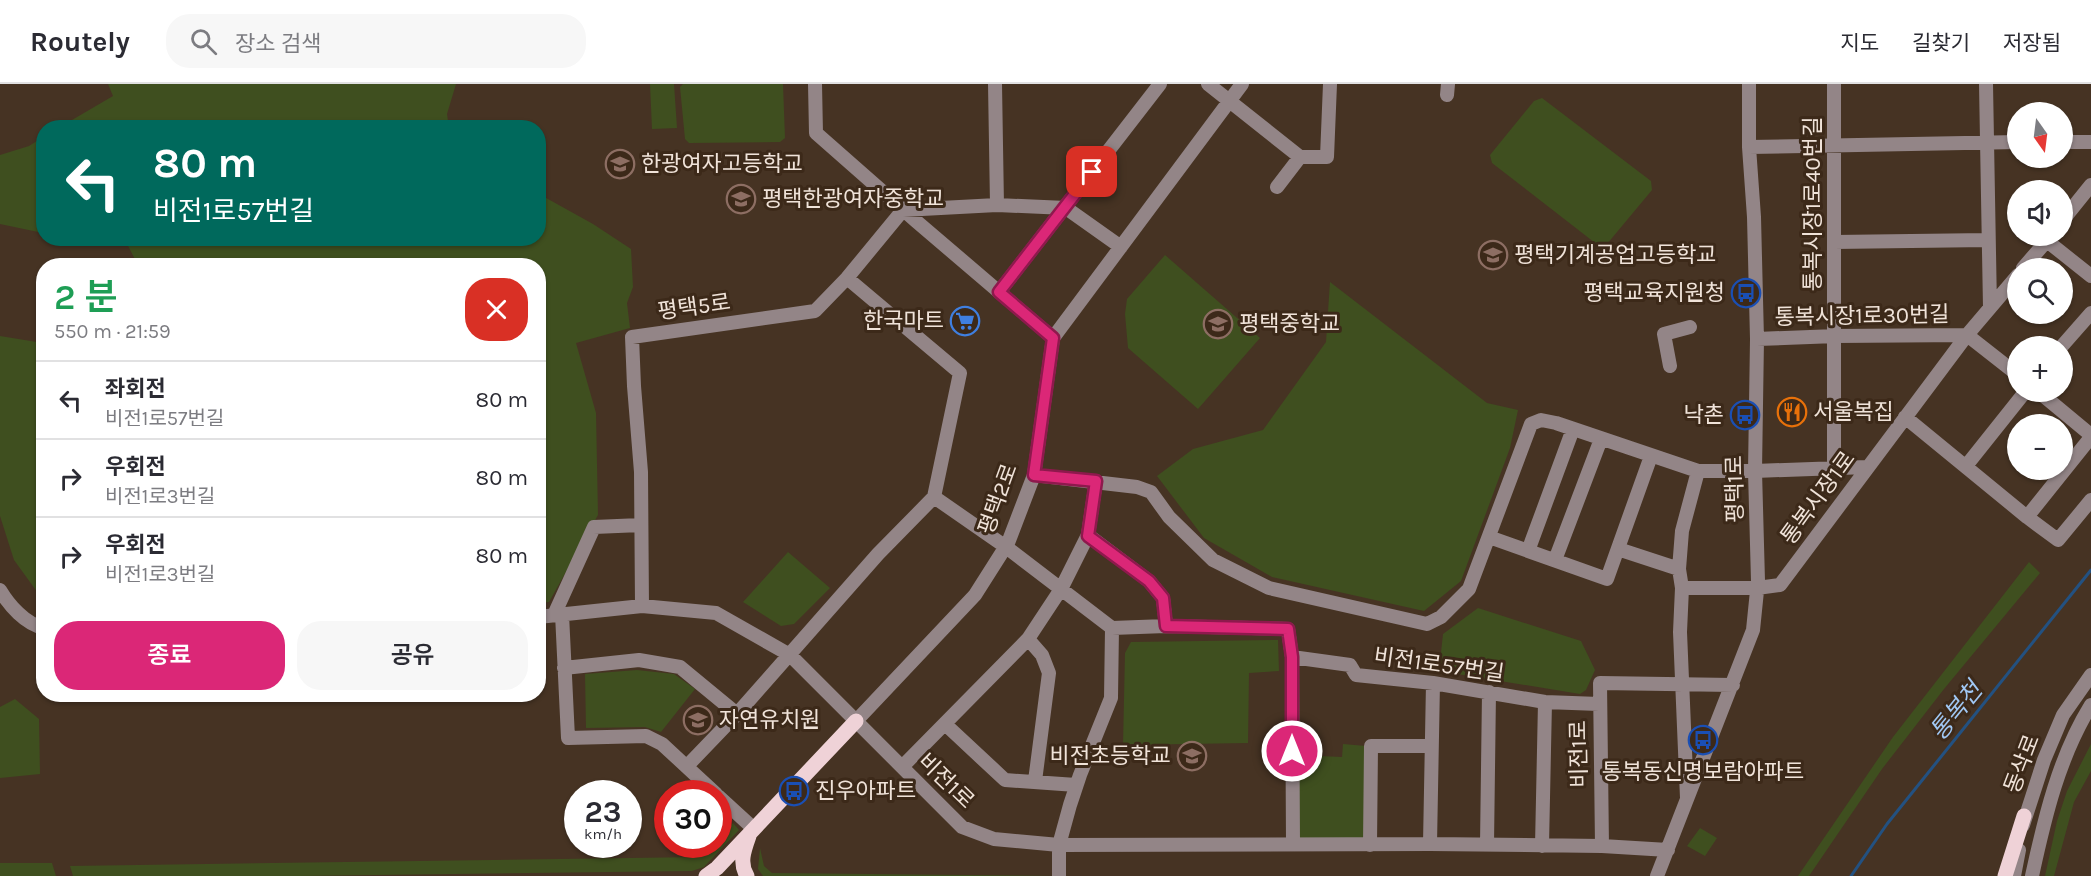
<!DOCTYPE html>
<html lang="ko">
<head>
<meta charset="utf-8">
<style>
  body { margin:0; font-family:Karla,"Noto Sans KR",sans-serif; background:#f7f7f7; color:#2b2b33; height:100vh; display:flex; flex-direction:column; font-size:22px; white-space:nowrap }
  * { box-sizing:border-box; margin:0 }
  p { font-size:20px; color:#7c7c81 }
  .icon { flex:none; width:33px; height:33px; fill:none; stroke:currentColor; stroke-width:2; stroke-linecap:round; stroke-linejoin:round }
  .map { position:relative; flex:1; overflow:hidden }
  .drawer { position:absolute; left:36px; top:174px; width:510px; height:444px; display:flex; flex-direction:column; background:#fff; border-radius:24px; box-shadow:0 2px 4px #0004 }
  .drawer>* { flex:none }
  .hud { position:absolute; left:36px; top:36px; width:510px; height:126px; border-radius:24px; box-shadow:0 2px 4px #0004; background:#00695c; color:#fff; overflow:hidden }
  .needle { width:39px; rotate:166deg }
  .tools { position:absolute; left:2007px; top:18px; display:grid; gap:12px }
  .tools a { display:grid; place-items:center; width:66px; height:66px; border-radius:50%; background:#fff; box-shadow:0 2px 4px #0004; font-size:30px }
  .speed { position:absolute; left:564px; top:696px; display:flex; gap:12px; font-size:30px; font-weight:700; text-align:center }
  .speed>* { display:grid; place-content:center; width:78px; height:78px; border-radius:50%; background:#fff; box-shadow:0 2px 4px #0004; line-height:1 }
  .speed small { font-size:15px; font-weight:400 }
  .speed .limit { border:9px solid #d22; background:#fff; color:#111 }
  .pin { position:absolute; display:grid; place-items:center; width:51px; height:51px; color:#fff; margin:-26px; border-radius:12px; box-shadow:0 3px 9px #0006 }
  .me { position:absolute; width:66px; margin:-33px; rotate:0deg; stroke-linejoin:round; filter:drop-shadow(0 0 4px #0008) }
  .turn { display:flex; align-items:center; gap:21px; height:126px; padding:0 18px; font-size:27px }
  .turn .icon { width:78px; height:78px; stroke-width:2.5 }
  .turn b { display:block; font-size:42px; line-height:51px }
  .round { display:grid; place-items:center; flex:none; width:63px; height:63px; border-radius:24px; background:#f7f7f7 }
  .overview { display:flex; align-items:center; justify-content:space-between; height:102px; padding:0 18px }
  h1 { font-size:36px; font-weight:600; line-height:45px; color:#1e9e55 }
  .primary-button { display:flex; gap:12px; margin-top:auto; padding:12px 18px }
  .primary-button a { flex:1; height:69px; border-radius:24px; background:#db2777; color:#fff; font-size:24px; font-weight:600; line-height:69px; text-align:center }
  .primary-button a+a { background:#f7f7f7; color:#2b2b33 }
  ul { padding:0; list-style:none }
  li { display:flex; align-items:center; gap:18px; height:78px; padding:0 18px; border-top:2px solid #e1e1e2 }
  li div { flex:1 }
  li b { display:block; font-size:22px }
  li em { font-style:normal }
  header { display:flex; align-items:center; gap:36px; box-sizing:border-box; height:84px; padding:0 30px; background:#fff; border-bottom:2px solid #e1e1e2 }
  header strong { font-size:28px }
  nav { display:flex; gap:33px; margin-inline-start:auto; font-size:21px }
  .search { width:420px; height:54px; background:#f7f7f7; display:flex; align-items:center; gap:15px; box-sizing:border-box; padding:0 21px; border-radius:24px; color:#7c7c81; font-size:22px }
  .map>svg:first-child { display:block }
</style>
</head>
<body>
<header>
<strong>Routely</strong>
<div class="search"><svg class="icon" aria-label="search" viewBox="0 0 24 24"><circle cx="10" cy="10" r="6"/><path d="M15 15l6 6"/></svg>장소 검색</div>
<nav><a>지도</a><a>길찾기</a><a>저장됨</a></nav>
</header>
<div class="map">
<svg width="2091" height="792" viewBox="0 0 2091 792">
  <rect width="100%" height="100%" fill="#463323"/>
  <!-- green -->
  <path fill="#3f4f1f" d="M108 0H456L447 30 449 43H60L113 12Z
    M650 0H674L677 44 652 45Z
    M683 0H783L785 54 780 58 689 59 685 55 680 3Z
    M1542 14 1651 97 1652 106 1607 160 1599 162 1492 79 1490 71 1534 17Z
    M43 53V149L0 140V71L29 62Z
    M539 110 593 140 631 165 633 203 627 219 630 244 576 259 596 329 598 431 549 518 539 519 538 182 138 181 126 158 77 157 66 155 538 154Z
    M1165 171 1260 254 1198 325 1128 264 1125 230 1127 215Z
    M1330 198 1487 319 1518 326 1510 364 1461 497 1424 527 1272 493 1204 454 1157 392 1193 365 1263 346 1326 258Z
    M0 252 43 259V516L14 476 0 432Z
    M788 468 830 504 794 540 781 542 743 518Z
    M2029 478 2040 489 1944 605 1882 685 1809 792H1798L1893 653Z
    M1478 524 1581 557 1595 586 1586 606 1580 610 1439 587 1443 550Z
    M1278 556 1279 587 1249 589 1248 659 1123 661 1125 569 1131 558Z
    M637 586 674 590 695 605 661 648 645 643 586 644 585 590Z
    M15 615 39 635 40 690 0 694V623Z
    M1297 655 1319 658V672L1342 673 1343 660 1366 662 1367 751 1361 757 1299 756Z
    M2091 660V687L2074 718 2054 792H2045L2057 737 2067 707Z
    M733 739 739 746 704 783 692 787 301 792H73L70 782 699 773 712 761 718 760 719 754Z
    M1700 744 1717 754 1705 772 1687 762Z
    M760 764 764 782 772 789 1055 792H763L758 785Z
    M0 779H52L56 792H0Z"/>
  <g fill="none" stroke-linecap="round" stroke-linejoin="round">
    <!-- stream -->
    <path stroke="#235181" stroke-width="3" d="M1851 792 1887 740 2091 486"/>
    <!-- minor -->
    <path stroke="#938587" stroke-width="14" d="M815 0 816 49 916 137 1053 254
      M995 0 997 121
      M1208 0 1300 73H1327L1330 0
      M1834 0V384
      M1986 0 1990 224
      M1447 11 1448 0
      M2062 58H2091
      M1749 63 2018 58
      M1277 103 1300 73
      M2062 137 2091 101
      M2047 157 2091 192
      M1834 158 1988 156
      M2023 184 2051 152
      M999 208 1160 0
      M1967 251 2018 291
      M1757 255 1836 252 1967 251
      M2062 262 2091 229
      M1670 282 1664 250 1690 243
      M2039 308 2091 351
      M1905 333 2027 433
      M2091 353 2027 433 2058 456 2091 416
      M1966 382 2025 308
      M1034 391 1137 403 1151 408 1169 433 1213 476 1269 504 1427 540 1441 533 1469 505 1531 340 1541 336 1556 339 1698 387H1755L1867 383
      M934 413 1006 463 1112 544 1166 542 1288 545 1292 573 1293 760
      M1088 451 1149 497 1163 514 1166 542
      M1489 453 1607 495 1651 372
      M1618 465 1679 485
      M1528 467 1573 345
      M1555 476 1601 355
      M1682 504H1757L1780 501 1967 251 2018 191
      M0 506C9 521 25 540 44 544
      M642 522 641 388 634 302 632 253 815 227 847 194 903 126 997 121 1066 124 1121 163
      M562 530 568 654 646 652 662 660 716 710
      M554 531 594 443 641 441
      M538 533 642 522 716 529 790 571 962 743 994 755 1059 761 1430 760 1602 762 1668 766
      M1028 555 1042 571 1049 589 1035 697
      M1292 573 1350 581 1356 591 1433 599 1545 618 1599 620
      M564 584 639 576 680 583 737 630
      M856 637 975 511 1008 459 1034 391 1053 254 1242 0
      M945 640 1005 696 1076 701
      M687 682 737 630 878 470 934 413 960 289 847 194
      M902 683 1028 555 1061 505 1088 451 1096 397
      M718 712 753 744
      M1687 714 1680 548 1682 504 1679 485 1682 447 1698 387
      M2023 741 2044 676 2063 631 2091 591
      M1430 760 1433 599
      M1370 761 1371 662H1431
      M1487 761 1489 608
      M1542 762 1545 618
      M1602 762 1600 599 1733 601
      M1059 792V761L1070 721 1080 691 1111 614 1112 544
      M1657 792 1753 546 1758 497 1755 387 1757 255 1754 133 1749 63V0
      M2014 792 2019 766
      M2032 792C2045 732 2059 673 2091 621"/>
    <!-- major -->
    <path stroke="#efd2d7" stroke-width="15" d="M706 792 717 784 856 637
      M747 792C739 779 744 766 749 752
      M2005 792 2024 732"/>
  </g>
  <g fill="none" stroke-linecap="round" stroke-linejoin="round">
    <!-- route casing -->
    <g stroke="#8e194d" stroke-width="15">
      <path id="route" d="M1092 88 999 208 1053 254 1034 391 1096 397 1088 452 1149 497 1163 514 1166 542 1288 545 1292 573V667"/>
    </g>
    <!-- route -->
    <use href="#route" stroke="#db2777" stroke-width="10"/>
  </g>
  <!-- icons -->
  <defs>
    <g id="school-ring" transform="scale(1.5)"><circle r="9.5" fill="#3c2919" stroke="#8d6e63" stroke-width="1.5"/><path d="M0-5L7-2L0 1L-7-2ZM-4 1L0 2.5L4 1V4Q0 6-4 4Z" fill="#8d6e63"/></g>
    <g id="bus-ring" transform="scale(1.5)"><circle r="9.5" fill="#3c2919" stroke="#1a4fb4" stroke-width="1.5"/><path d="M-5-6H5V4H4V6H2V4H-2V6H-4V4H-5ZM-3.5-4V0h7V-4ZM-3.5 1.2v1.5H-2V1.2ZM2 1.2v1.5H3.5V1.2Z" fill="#1a4fb4"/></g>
    <g id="supermarket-ring" transform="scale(1.5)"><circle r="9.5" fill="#3c2919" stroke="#3f7fe0" stroke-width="1.5"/><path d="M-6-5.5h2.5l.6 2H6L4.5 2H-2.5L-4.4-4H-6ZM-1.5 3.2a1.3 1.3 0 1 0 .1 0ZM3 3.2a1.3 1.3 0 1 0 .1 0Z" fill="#3f7fe0"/></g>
    <g id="restaurant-ring" transform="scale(1.5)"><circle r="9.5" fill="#3c2919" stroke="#e8710a" stroke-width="1.5"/><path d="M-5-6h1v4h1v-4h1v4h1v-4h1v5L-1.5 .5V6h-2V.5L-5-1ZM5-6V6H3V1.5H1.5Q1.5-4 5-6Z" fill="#e8710a"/></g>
  </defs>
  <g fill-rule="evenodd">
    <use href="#school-ring" x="620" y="80"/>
    <use href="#school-ring" x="741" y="115"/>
    <use href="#school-ring" x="1493" y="171"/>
    <use href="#bus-ring" x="1746" y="209"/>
    <use href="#supermarket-ring" x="965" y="237"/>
    <use href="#school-ring" x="1218" y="240"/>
    <use href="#restaurant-ring" x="1792" y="328"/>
    <use href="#bus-ring" x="1745" y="331"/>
    <use href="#school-ring" x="698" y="636"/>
    <use href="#bus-ring" x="1703" y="656"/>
    <use href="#school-ring" x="1192" y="672"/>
    <use href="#bus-ring" x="794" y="707"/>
  </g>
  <g text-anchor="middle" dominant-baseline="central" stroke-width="6" stroke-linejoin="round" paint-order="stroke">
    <!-- poi labels -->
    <g font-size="22" fill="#f0e3d9" stroke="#3c2919" text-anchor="start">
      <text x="641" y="80">한광여자고등학교</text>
      <text x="762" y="115">평택한광여자중학교</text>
      <text x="1514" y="171">평택기계공업고등학교</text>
      <text x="1725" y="209" text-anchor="end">평택교육지원청</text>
      <text x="944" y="237" text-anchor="end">한국마트</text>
      <text x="1239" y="240">평택중학교</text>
      <text x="1813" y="328">서울복집</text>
      <text x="1724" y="331" text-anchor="end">낙촌</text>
      <text x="719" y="636">자연유치원</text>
      <text x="1171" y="672" text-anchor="end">비전초등학교</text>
      <text x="1703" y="688" text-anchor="middle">통복동신명보람아파트</text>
      <text x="815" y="707">진우아파트</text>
    </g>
    <!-- street labels -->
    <g font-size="22" fill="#f0e3d9" stroke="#3c2919">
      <text transform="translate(1813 120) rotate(-90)">통복시장1로40번길</text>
      <text transform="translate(694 223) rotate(-8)">평택5로</text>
      <text transform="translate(1862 232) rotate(-1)">통복시장1로30번길</text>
      <text transform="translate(1735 405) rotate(-91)">평택1로</text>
      <text transform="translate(1818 414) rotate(-54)">통복시장1로</text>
      <text transform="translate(998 415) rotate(-70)">평택2로</text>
      <text transform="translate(1439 581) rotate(8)">비전1로57번길</text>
      <text transform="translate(1579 670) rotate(-91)">비전1로</text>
      <text transform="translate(2022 680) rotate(-69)">동삭로</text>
      <text transform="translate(946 697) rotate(44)">비전1로</text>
    </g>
    <!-- water labels -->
    <g font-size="24" font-style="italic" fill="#a1c8f4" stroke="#3c2919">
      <text transform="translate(1956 627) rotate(-51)">통복천</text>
    </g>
  </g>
</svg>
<div class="tools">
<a><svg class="needle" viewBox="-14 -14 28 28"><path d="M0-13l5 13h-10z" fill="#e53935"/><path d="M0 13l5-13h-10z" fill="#7c7c81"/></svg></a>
<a><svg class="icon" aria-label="sound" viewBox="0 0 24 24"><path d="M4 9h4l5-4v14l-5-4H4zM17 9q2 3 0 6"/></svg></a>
<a><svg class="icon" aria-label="search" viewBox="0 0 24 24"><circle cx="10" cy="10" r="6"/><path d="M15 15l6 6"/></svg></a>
<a>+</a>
<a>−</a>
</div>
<div class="speed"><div>23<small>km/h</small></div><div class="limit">30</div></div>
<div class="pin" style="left:1092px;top:88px;background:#d93025"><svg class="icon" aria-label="arrive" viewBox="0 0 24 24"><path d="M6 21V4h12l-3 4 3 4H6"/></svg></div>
<svg class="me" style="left:1292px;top:667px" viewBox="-20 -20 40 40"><circle r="17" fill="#db2777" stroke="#fff" stroke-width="3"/><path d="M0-11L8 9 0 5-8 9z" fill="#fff"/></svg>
<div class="hud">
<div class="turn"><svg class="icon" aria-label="left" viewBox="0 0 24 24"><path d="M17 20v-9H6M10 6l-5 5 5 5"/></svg><div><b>80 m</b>비전1로57번길</div></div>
</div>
<section class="drawer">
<div class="overview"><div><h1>2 분</h1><p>550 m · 21:59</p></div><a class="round" style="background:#d93025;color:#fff"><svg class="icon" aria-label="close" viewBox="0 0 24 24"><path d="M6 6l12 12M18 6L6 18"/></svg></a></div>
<ul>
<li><svg class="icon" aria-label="left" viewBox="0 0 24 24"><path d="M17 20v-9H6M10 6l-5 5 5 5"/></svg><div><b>좌회전</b><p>비전1로57번길</p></div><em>80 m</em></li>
<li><svg class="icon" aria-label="right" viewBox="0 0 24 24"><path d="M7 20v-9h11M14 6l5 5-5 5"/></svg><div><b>우회전</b><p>비전1로3번길</p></div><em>80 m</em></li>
<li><svg class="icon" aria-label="right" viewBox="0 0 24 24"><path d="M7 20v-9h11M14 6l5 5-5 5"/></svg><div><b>우회전</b><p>비전1로3번길</p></div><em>80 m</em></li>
</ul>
<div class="primary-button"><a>종료</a><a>공유</a></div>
</section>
</div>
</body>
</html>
